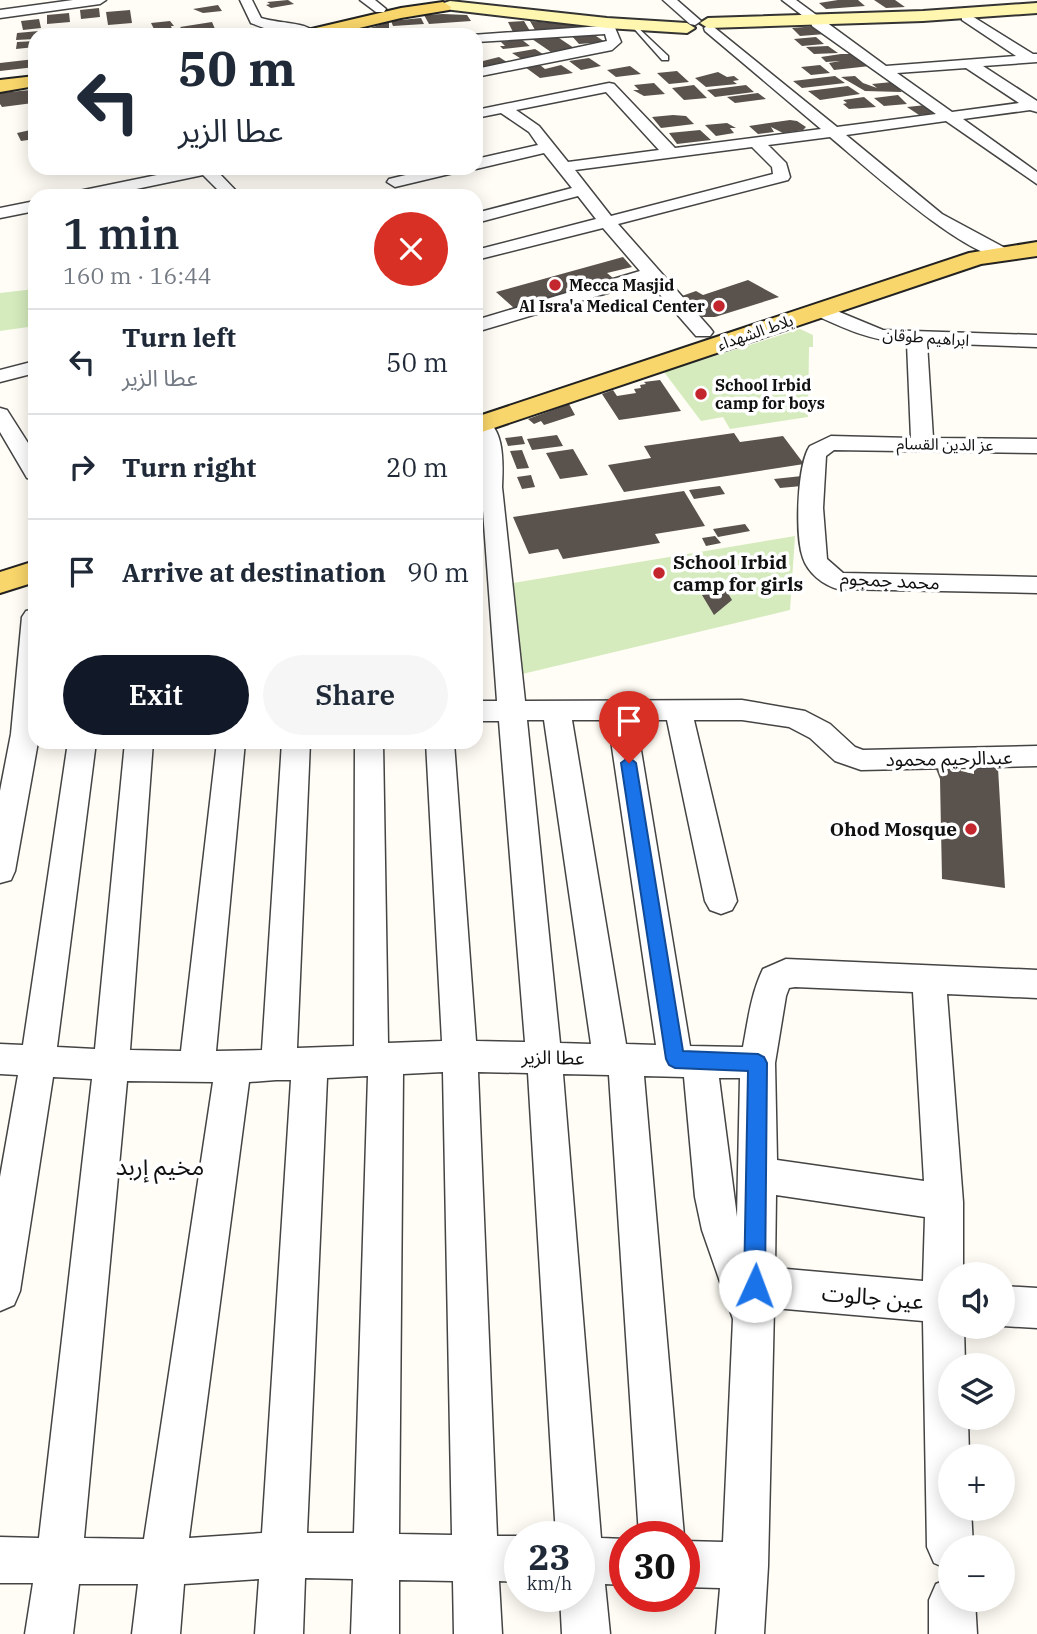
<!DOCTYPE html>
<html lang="en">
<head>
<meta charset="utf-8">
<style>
  body { margin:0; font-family:"IBM Plex Serif","Noto Sans Arabic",serif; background:#f6f6f7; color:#1f2937; height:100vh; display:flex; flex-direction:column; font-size:26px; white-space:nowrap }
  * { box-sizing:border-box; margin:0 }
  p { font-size:23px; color:#747a83 }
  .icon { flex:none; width:38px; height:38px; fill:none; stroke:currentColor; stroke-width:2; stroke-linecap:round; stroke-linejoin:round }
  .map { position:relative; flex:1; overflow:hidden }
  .panel { position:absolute; left:28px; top:189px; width:455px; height:560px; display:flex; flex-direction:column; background:#fff; border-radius:21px; box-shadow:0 4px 18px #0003 }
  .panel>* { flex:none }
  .top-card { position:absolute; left:28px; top:28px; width:455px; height:147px; border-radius:21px; box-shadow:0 4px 18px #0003; background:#fff; color:#1f2937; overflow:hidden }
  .controls { position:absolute; left:938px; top:1262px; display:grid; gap:14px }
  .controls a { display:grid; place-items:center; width:77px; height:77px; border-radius:50%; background:#fff; box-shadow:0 4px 18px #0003; font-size:35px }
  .speed { position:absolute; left:504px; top:1521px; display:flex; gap:14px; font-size:35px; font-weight:700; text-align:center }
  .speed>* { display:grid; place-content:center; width:91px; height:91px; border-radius:50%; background:#fff; box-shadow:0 4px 18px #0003; line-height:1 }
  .speed small { font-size:18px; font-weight:400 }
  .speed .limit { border:10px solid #d22; background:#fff; color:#111 }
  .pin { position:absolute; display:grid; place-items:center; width:60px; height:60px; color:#fff; margin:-72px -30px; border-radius:50% 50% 50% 0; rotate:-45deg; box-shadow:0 0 7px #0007 }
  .pin .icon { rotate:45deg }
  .me { position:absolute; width:77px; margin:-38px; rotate:2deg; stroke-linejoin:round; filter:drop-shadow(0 0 5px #0008) }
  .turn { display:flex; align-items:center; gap:24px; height:147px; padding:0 35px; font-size:32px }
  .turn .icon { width:91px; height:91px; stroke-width:2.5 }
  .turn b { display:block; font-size:49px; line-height:60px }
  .round { display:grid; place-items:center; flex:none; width:74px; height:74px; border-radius:37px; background:#f6f6f7 }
  .head { display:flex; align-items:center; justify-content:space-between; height:119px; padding:0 35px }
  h1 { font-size:42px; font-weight:600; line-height:52px }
  .button { display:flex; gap:14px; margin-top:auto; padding:14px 35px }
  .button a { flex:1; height:80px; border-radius:42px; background:#111827; color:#fff; font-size:28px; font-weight:600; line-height:80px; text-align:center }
  .button a+a { background:#f6f6f7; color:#1f2937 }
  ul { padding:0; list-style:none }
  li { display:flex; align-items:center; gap:21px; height:105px; padding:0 35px; border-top:2px solid #e0e1e3 }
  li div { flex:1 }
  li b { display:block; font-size:26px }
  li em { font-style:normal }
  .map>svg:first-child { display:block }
</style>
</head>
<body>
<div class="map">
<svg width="1037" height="1634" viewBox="0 0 1037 1634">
  <rect width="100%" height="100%" fill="#fffdf5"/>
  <!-- green -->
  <path fill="#d5ebbd" d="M35 289V326L0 331V293Z
    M800 329 813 335V347H809L808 417 730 429 723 417 701 421 664 372Z
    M795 536 790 610 514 676 513 583Z"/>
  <!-- building -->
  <path fill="#5a524d" d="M288 0 294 4 271 8 266 5 270 4 267 2Z
    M838 0H858L865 6 826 9 819 3Z
    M874 0H895L905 7 886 8Z
    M218 5 222 11 203 13 193 9Z
    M99 8 100 17 81 19 80 10Z
    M130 10 132 23 108 25 106 12Z
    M69 13 70 22 47 24V15Z
    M443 14 467 15 471 21 429 24 424 15Z
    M421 18 424 24 393 26 391 21Z
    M39 19 41 28 23 30 21 21Z
    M170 21 174 26H171L172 29 155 31 151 23Z
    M524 21 530 31 513 32 508 22Z
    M530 21 584 26 591 28 544 31 535 30Z
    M212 22 215 29 186 33 180 27Z
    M389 22V35H364L363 33 368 32 367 29Z
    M817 26 825 34 800 36 792 28Z
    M427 28 430 35H396L394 30Z
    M39 31 35 39 16 40 17 33Z
    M593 34 605 42 579 44 571 35Z
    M556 36 574 48 551 52 532 39Z
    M816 37 824 44 802 46 794 39Z
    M521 39 530 46 503 49 500 46H505L501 42Z
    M35 41V47L16 49 17 42Z
    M828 46 838 53 814 54 806 47Z
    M535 49 546 56 523 60 512 53Z
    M841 54H855L870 66 834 70 829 63 840 61 826 62 821 57Z
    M499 57 510 64 476 69V58L483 61Z
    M589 58 601 66 581 70 569 61Z
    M35 59V67L0 71V63Z
    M540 65 545 69 561 65 573 73 540 78 525 67Z
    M820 65 830 73 811 75 801 67Z
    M630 66 641 74 616 77 607 70Z
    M677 71 689 82 669 84 657 73Z
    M718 72 727 77 734 76 739 80 733 81 737 84 706 87 695 78Z
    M835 76 845 83 802 88 793 81Z
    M855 76 863 83 877 88 872 84 892 82 902 92 865 91 841 77Z
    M654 83 665 94 644 96 633 90H639L634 85Z
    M694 85 707 98 684 100 672 88Z
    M746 85 754 92 715 97 707 90Z
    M848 86 860 94 820 100 808 91Z
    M30 90H35L33 103 2 107 0 104V93Z
    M758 93 766 99 735 103 727 97Z
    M898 95 907 104 884 106 874 98Z
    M864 97 876 107 849 109 843 104 847 103 843 100Z
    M926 105 938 113 919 115 907 107Z
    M673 115 686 116 694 124 661 128 652 117Z
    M790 120 797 121 806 127 803 130 783 133 771 127 774 132 758 134 749 126Z
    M727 123 736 128H730L734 133 716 136 705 125Z
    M35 129V139L21 141 17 133Z
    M700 130 711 140 677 144 669 133Z
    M623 257 632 267 607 273 613 278 514 308 496 292Z
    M748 280 779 297 715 317H702L679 297 696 291 703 295Z
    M660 380 681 411 619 420 602 394 613 390 617 396 636 393 634 389 641 388 640 385 646 384 644 382Z
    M569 404 575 415 544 425 541 421 534 424 528 419Z
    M734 433 740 442 783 436 804 464 624 492 608 465 651 458 644 446Z
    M557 435 563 446 532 450 527 439Z
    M522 436 525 444 508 446 505 438Z
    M573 449 588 475 560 479 546 453Z
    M522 450 529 468 517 469 510 451Z
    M531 475 535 487 522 489 517 477Z
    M802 476V486L780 488 774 479Z
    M720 486 725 494 694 499 689 490Z
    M684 491 705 526 655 534 660 543 563 559 558 549 529 554 513 517Z
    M745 524 750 531 718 537 713 529Z
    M715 536 721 543 706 546 702 538Z
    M726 590 732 600 714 615 702 595Z
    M937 766 959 767 961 771 974 774V766L998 768 1005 888 942 879 940 779 936 769Z"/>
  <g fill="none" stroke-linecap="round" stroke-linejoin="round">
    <!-- lane casing -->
    <g stroke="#444" stroke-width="3">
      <path id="lane" d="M630 24H634L668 56V60H662Z"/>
    </g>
    <!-- street casing -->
    <g stroke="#444" stroke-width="3">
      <path id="street" d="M73 0H106L100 4 0 18V10Z
        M240 0H252L261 18C275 23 302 22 312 30 298 41 267 29 251 23Z
        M360 0H375L386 9 384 12H376Z
        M663 0H677L701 21 695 25 690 24Z
        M782 0H796L886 66 1016 56 962 20V14L967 13 1033 54H1037V62L983 66 1037 101V112L1030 110 963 119 1037 172V184L946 121 846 135 942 214 1007 249 1010 253 1007 257C973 265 859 161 830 137L768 145 786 163 790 177 788 180 618 224 710 328 713 332 710 336H696L648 281 476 332V320L640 271 603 228 476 260V250L596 219 578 196 476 223V213L572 188 544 153 476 169 473 168H476V159L538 145 529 132 501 113 476 118V110L609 83 614 84 675 148 821 129 705 31 704 28 710 24 837 127 936 114 812 26 811 22ZM966 68 1019 103 952 112 897 73ZM606 92 659 150 568 162 539 126 516 110ZM752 147 772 167 773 174 611 216 575 170Z
        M607 19 613 23 621 42 612 50 476 77V69L607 41 605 34 476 42V35H472L602 26V20Z
        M191 168H222L218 172 241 196H224L203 175 103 196H71L79 191Z
        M435 168H464L462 171 395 187 387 182 389 179Z
        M35 201V211L0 218V208Z
        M820 304 883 330 1037 335V347L927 343 933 438 1037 439V453L834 450 826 456 823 508 827 559 843 573 1037 577V593L838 589C823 585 808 573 803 558 795 536 797 464 810 446L831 436 911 438 907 343C872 341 845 329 813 314L811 310Z
        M35 361V373L0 382V370Z
        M0 408 7 410 35 454V480L27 478 0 432Z
        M476 415C506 422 503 463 502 487L525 701 742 700 805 711 830 724 855 747 863 750 1037 746V766L861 770 835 761 810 738 789 727 742 720H694L737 901 732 910 721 914 710 910 705 901 667 720H636L690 1046 743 1047C748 1020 751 994 763 969L786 959 1037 970V998L947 994 963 1202V1274H950V1326H964L965 1365H950V1418H968L969 1456H950V1508H971L973 1547H950V1570L934 1563 927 1547 923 1321 774 1308 768 1566 764 1634H716L720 1588 684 1587V1541L723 1542 733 1319 702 1230 695 1197 684 1077 644 1076 684 1536H639L609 1075 563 1074 601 1538 625 1539V1585L605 1584 610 1634H562L560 1596H579V1536H556L528 1073 478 1072 497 1536H521L520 1582 499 1581 502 1634H454L453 1581 399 1580V1634H351L353 1579 305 1578 303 1634H255L259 1579 184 1584 180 1634H132L138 1584H79L73 1634H25L33 1583H0V1537L39 1538 92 1079 53 1077 20 1291 14 1305 0 1311V1177L18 1075 0 1074V1044L23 1045 68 742H96L57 1047 95 1049 125 742H153L130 1050 181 1051 217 742H245L216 1051 262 1050 282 742H310L297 1048 354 1046 355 742H383L388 1043 442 1041 426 742H454L476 1041 525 1042 499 721H476V701H497ZM527 720H544L591 1044 560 1043ZM572 720H608L656 1045 626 1044ZM795 987 913 992 924 1181 777 1160 775 1063 786 996 789 988ZM443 1072 452 1535 399 1534 403 1074ZM368 1076 354 1533H307L327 1078ZM719 1078H740L737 1217ZM276 1080H291L262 1533 189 1538 249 1082ZM127 1081 213 1082 144 1539 84 1538ZM776 1195 925 1217 923 1281 775 1268Z
        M35 609V742H38L15 871 11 880 0 883V791L11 734 22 617 26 611Z
        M1003 1286 1037 1288V1328L1003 1326Z
        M950 1578V1600H975L977 1634H929V1600L936 1584Z"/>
    </g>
    <!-- secondary casing -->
    <g stroke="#333" stroke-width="4">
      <path id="secondary" d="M450 1 607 18 687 23 695 28 687 33 607 28 444 9 442 6 444 3Z
        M1037 3V13L923 21 708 28 700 23 708 18 923 11Z"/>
    </g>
    <!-- primary casing -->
    <g stroke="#222" stroke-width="4">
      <path id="primary" d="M443 2 451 7 449 10 401 18 330 35H300L303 31 401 8Z
        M35 76V86L0 92V80Z
        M1037 242V256L981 264 476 434V417L969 253Z
        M35 561V582L0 593V572Z"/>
    </g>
    <!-- lane -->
    <use href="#lane" fill="#fff" fill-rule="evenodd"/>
    <!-- street -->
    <use href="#street" fill="#fff" fill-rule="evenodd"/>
    <!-- secondary -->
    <use href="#secondary" fill="#fff6b0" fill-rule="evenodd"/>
    <!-- primary -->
    <use href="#primary" fill="#f9d66b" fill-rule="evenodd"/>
  </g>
  <!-- route -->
  <path fill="#1a73e8" stroke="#114b97" stroke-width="2" d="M629 757 636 763 683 1051 758 1054 764 1057 767 1063 765 1286 762 1294 755 1297 747 1294 744 1286 748 1071 675 1068 669 1065 666 1059 621 763Z"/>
  <!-- markers -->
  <g fill="#c4262e" stroke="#fff" stroke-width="2.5">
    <circle cx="555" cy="285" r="7"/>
    <circle cx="719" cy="306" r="7"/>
    <circle cx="701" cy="394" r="7"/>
    <circle cx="659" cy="573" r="7"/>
    <circle cx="971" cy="829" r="7"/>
  </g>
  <g text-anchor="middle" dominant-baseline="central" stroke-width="7" stroke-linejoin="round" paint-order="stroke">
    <!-- far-poi labels -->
    <g font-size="16" font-weight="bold" fill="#111" stroke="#fff" text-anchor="start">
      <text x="569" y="285">Mecca Masjid</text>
      <text x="705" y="306" text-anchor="end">Al Isra'a Medical Center</text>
      <text x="715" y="385">School Irbid<tspan x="715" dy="18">camp for boys</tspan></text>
    </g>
    <!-- far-street labels -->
    <g font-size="16" fill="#111" stroke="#fff">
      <text transform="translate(755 332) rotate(-19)">بلاط الشهداء</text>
      <text transform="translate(926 337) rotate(4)">ابراهيم طوقان</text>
      <text transform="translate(945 444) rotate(1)">عز الدين القسام</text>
    </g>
    <!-- poi labels -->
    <g font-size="19" font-weight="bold" fill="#111" stroke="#fff" text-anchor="start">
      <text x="673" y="562">School Irbid<tspan x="673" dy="22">camp for girls</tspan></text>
      <text x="957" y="829" text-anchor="end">Ohod Mosque</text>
    </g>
    <!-- street labels -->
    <g font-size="19" fill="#111" stroke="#fff">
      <text transform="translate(890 580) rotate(3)">محمد جمجوم</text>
      <text transform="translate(949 758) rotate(-1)">عبدالرحيم محمود</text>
      <text transform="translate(553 1057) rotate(1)">عطا الزير</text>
    </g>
    <!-- near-street labels -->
    <g font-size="23" fill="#111" stroke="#fff">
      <text transform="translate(873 1296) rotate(5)">عين جالوت</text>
    </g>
    <!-- near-neighbourhood labels -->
    <g font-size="24" fill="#111" stroke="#fff">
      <text x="160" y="1166">مخيم إربد</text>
    </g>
  </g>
</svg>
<div class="controls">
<a><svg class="icon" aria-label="sound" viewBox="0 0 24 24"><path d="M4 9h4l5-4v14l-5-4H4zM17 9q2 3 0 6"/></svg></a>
<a><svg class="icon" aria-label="layers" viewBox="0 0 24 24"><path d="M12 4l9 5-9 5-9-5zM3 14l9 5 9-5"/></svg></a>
<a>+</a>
<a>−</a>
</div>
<div class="speed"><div>23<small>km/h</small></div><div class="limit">30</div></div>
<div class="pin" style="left:629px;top:763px;background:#d93025"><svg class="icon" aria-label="arrive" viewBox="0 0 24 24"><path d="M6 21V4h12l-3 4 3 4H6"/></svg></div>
<svg class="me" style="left:755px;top:1286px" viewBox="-20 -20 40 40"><circle r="19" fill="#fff"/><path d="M0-13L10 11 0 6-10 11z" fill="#1a73e8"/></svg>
<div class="top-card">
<div class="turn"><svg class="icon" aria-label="left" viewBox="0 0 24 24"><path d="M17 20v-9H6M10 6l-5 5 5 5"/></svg><div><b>50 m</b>عطا الزير</div></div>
</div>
<section class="panel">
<div class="head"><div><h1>1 min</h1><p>160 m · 16:44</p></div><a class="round" style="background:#d93025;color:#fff"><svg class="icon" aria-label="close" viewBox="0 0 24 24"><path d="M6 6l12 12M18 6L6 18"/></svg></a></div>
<ul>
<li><svg class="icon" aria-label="left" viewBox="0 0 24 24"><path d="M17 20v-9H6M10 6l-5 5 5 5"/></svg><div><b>Turn left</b><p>عطا الزير</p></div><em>50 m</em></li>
<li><svg class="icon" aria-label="right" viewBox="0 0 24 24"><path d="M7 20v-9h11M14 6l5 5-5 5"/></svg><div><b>Turn right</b></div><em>20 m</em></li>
<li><svg class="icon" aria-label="arrive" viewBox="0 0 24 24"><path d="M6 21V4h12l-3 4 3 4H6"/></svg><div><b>Arrive at destination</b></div><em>90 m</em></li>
</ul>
<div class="button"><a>Exit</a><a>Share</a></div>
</section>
</div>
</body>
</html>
